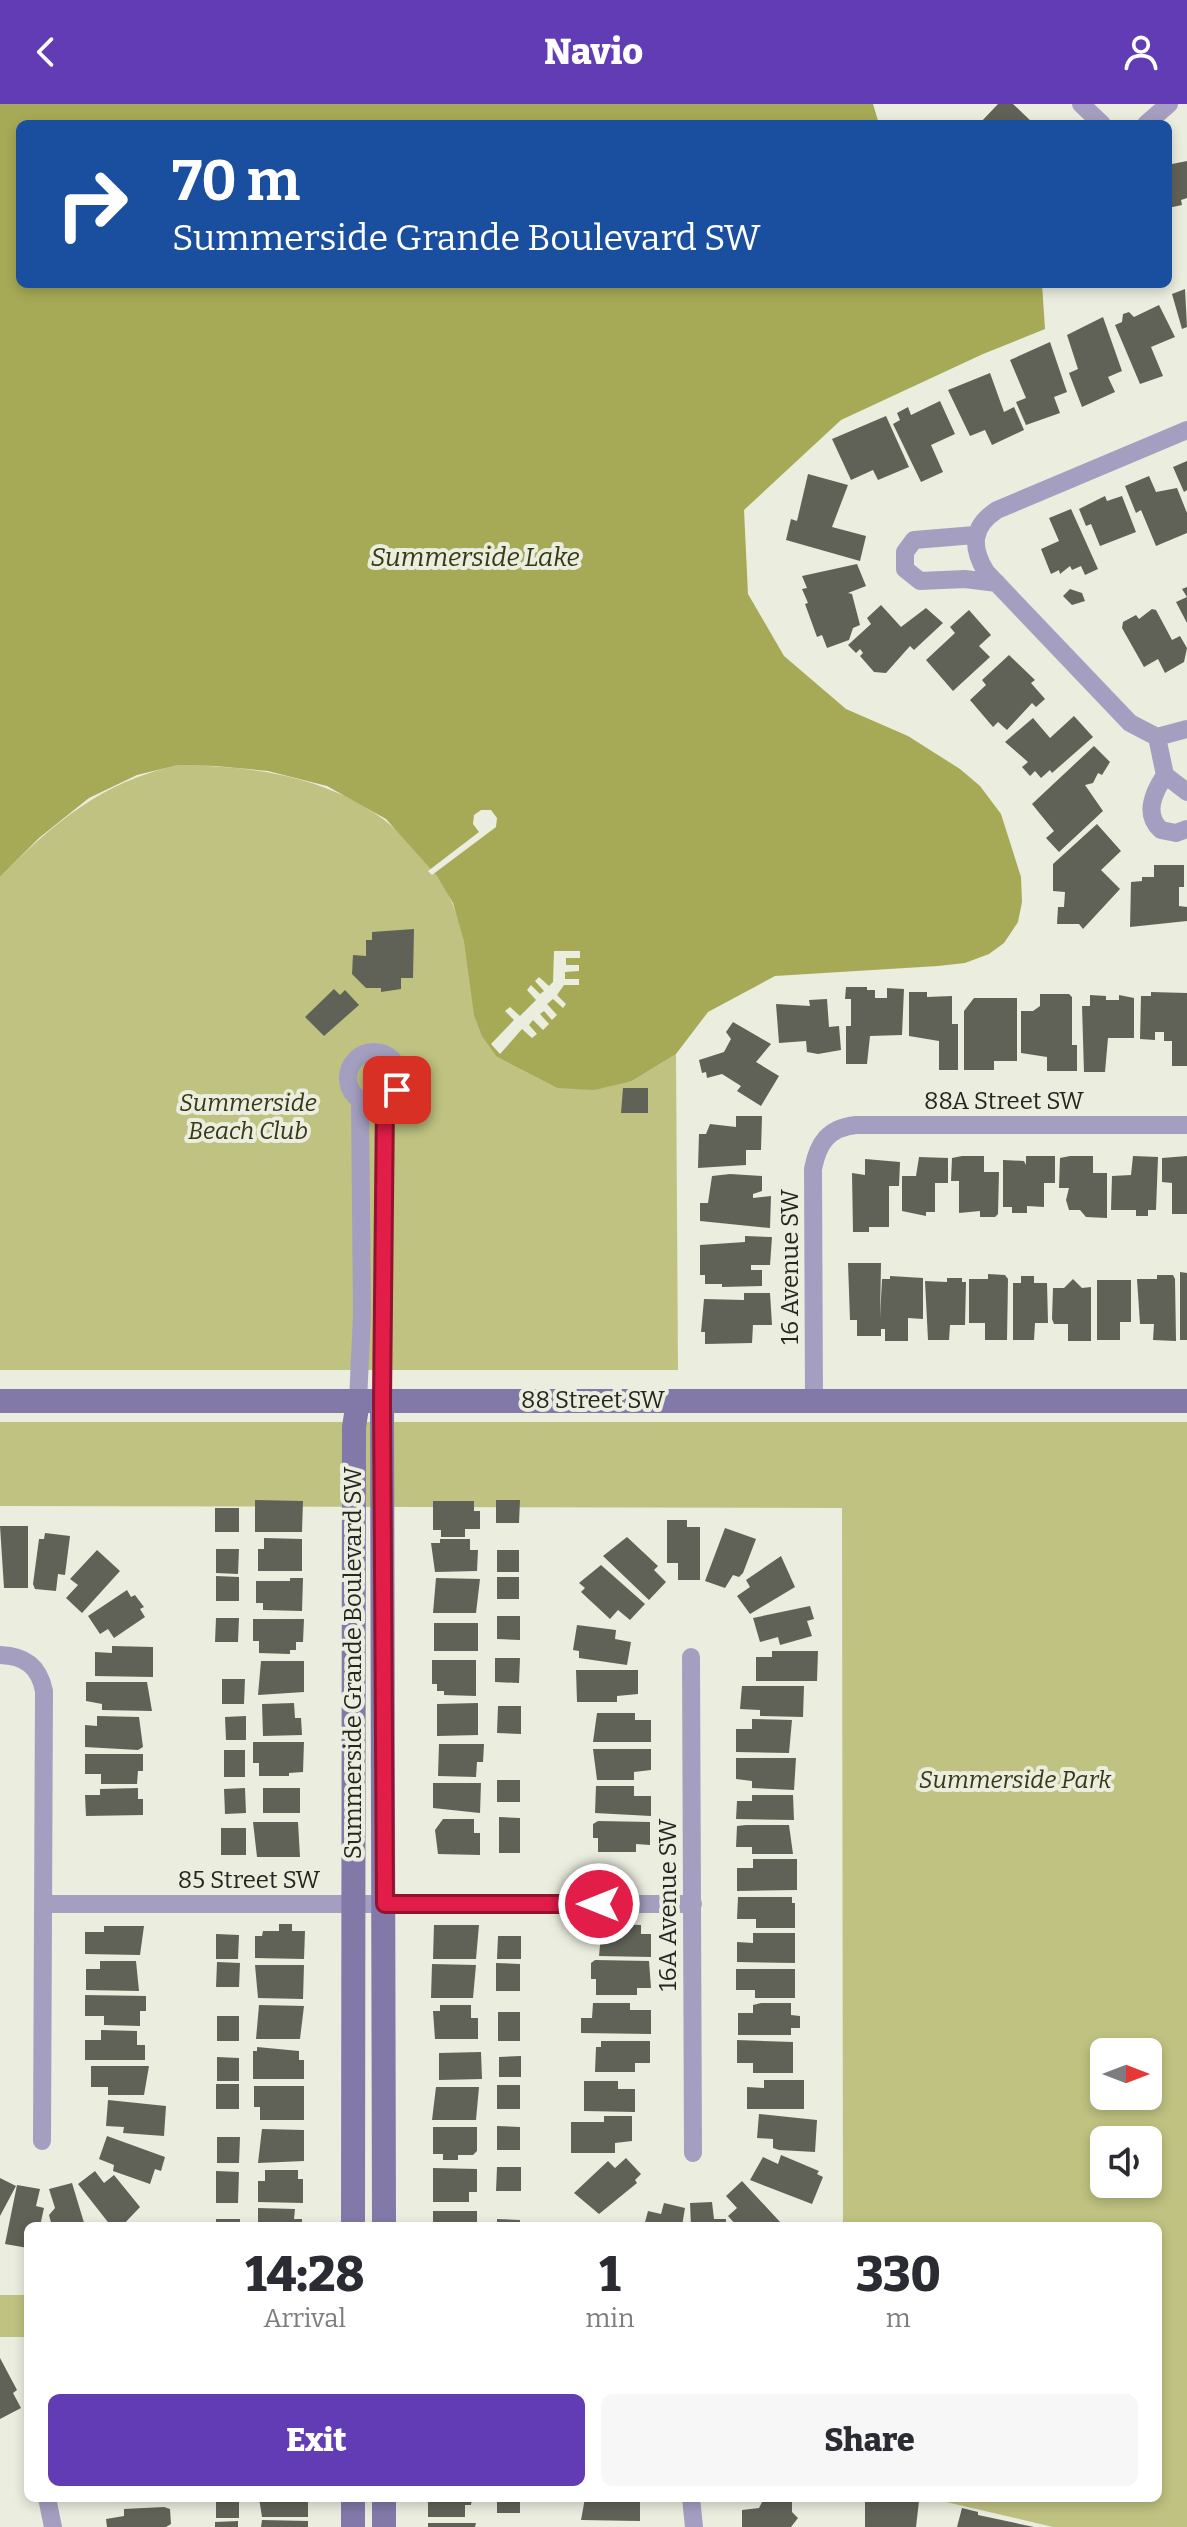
<!DOCTYPE html>
<html lang="en">
<head>
<meta charset="utf-8">
<style>
  body { margin:0; font-family:Bitter,serif; background:#f7f7f7; color:#2b2b33; height:100vh; display:flex; flex-direction:column; font-size:30px; white-space:nowrap }
  * { box-sizing:border-box; margin:0 }
  p { font-size:26px; color:#7c7c81 }
  .icon { flex:none; width:44px; height:44px; fill:none; stroke:currentColor; stroke-width:2; stroke-linecap:round; stroke-linejoin:round }
  .map { position:relative; flex:1; overflow:hidden }
  .sheet { position:absolute; left:24px; top:2118px; width:1138px; height:280px; display:flex; flex-direction:column; background:#fff; border-radius:12px; box-shadow:0 4px 12px #0003 }
  .sheet>* { flex:none }
  .guide { position:absolute; left:16px; top:16px; width:1156px; height:168px; border-radius:12px; box-shadow:0 4px 12px #0003; background:#1a4fa0; color:#fff; overflow:hidden }
  .needle { width:52px; rotate:90deg }
  .fabs { position:absolute; left:1090px; top:1934px; display:grid; gap:16px }
  .fabs a { display:grid; place-items:center; width:72px; height:72px; border-radius:12px; background:#fff; box-shadow:0 4px 12px #0003; font-size:40px }
  .pin { position:absolute; display:grid; place-items:center; width:68px; height:68px; color:#fff; margin:-34px; border-radius:16px; box-shadow:0 4px 12px #0006 }
  .me { position:absolute; width:88px; margin:-44px; rotate:270deg; stroke-linejoin:round; filter:drop-shadow(0 0 6px #0008) }
  .turn { display:flex; align-items:center; gap:28px; height:168px; padding:0 24px; font-size:36px }
  .turn .icon { width:104px; height:104px; stroke-width:2.5 }
  .turn b { display:block; font-size:56px; line-height:68px }
  .eta { display:flex; justify-content:space-evenly; align-items:center; height:136px; text-align:center }
  .eta b { font-size:48px; font-weight:800; line-height:56px }
  .button { display:flex; gap:16px; margin-top:auto; padding:16px 24px }
  .button a { flex:1; height:92px; border-radius:12px; background:#623cb5; color:#fff; font-size:32px; font-weight:800; line-height:92px; text-align:center }
  .button a+a { background:#f7f7f7; color:#2b2b33 }
  header { display:flex; justify-content:space-between; align-items:center; height:104px; padding:0 24px; background:#623cb5; color:#fff; font-size:36px; font-weight:800 }
  .map>svg:first-child { display:block }
</style>
</head>
<body>
<header><svg class="icon" aria-label="back" viewBox="0 0 24 24"><path d="M15 5l-7 7 7 7"/></svg>Navio<svg class="icon" aria-label="person" viewBox="0 0 24 24"><circle cx="12" cy="8" r="4"/><path d="M4 21q1-7 8-7t8 7"/></svg></header>
<div class="map">
<svg width="1187" height="2423" viewBox="0 0 1187 2423">
  <rect width="100%" height="100%" fill="#ebeddf"/>
  <!-- green -->
  <path fill="#bfc280" fill-rule="evenodd" d="M178 661C268 662 359 677 420 750 433 766 446 782 453 801 472 850 483 903 497 953L557 984 632 977 676 950 678 1266H0V773C55 718 100 679 178 661Z
    M0 1318H1187V2423H1053L929 2394H1158V2122H843L842 1404 0 1402ZM1104 1948H1148V1992H1104ZM1104 2036H1148V2080H1104Z
    M0 2191H28V2233H0Z"/>
  <!-- water -->
  <path fill="#a6aa56" d="M0 0H873L879 20H20V180H1042L1045 225 983 250 841 316 744 406 748 490 784 552 846 605 908 632 960 665 980 682 1001 710 1021 773 1022 798 1018 818 1004 839 989 850 965 859 938 862 775 872 708 908 676 950 632 977 594 986 557 984 497 953 482 932 474 911 464 837 453 799 437 772 386 715 327 682 268 667 216 662 178 661 137 671 89 694 39 734 0 773Z"/>
  <!-- pier -->
  <path fill="#ebeddf" d="M481 706H491L497 714 496 723 432 771 428 767 479 728 473 720 474 711Z
    M554 847H580V854H566V861H579V867L565 868V875H579V881H564L557 891 566 900 563 904 553 895 547 900 557 911 552 916 544 907 540 910 549 920 543 926 533 916 529 921 537 930 532 934 522 925 500 950 491 940 514 916 505 907 510 903 520 912 536 896 527 886 531 881 540 890 544 887 535 877 539 873 549 882 553 878Z"/>
  <!-- building -->
  <path fill="#616257" d="M998 0H1013L1034 20H979Z
    M1168 48 1172 60 1187 57V94L1181 96 1182 101 1168 104Z
    M1185 185 1187 223 1182 225 1172 190Z
    M1159 201 1175 233 1151 243 1163 272 1140 280 1115 221 1122 218 1123 210 1129 208 1134 213Z
    M1103 213 1122 267 1108 273 1115 288 1082 303 1069 269 1078 265 1067 231Z
    M1050 238 1067 288 1054 293 1060 309 1026 321 1016 298 1026 294 1010 256Z
    M990 269 1004 308 1014 303 1024 326 992 341 985 326 970 332 948 286Z
    M940 297 955 330 931 341 943 368 921 378 893 320 900 316 897 309 908 303 911 311Z
    M886 312 909 363 878 376 873 366 851 376 832 335Z
    M1187 357V386L1184 388 1173 363Z
    M808 370 848 381 832 423 866 432 860 457 786 436 791 415 797 417Z
    M1149 372 1156 388 1177 384 1187 409V429L1156 442 1141 406 1136 409 1125 382Z
    M1105 392 1107 397 1122 392 1136 428 1100 442 1091 420 1086 422 1079 405Z
    M1071 405 1098 465 1085 471 1081 462 1072 466 1070 462 1060 470 1059 466 1051 470 1041 445 1059 437 1049 414Z
    M857 460 866 482 848 489 852 490 860 521 853 524 849 536 827 544 822 531 817 533 805 500 808 499 802 485 807 484 802 472Z
    M1187 483V519L1176 498 1187 493 1182 485Z
    M1070 485 1082 489 1085 497 1072 501 1063 492Z
    M881 501 901 523 926 504 943 519 914 546 910 542 886 569 874 568 860 552 863 549 860 545 856 549 848 541 871 520 867 514Z
    M1152 505 1156 506 1172 536 1180 532 1187 544 1184 558 1165 569 1158 555 1144 563 1122 524 1123 518 1136 511 1139 515Z
    M969 506 991 531 979 542 990 553 953 587 926 556 955 529 950 523Z
    M1009 551 1035 576 1031 579 1045 595 1036 603 1032 599 1007 626 998 618 993 623 970 596 986 581 982 576Z
    M1074 612 1093 633 1052 669 1050 666 1041 674 1035 667 1030 672 1022 663 1028 658 1005 638 1033 614 1050 634Z
    M1094 642 1110 658 1102 671 1098 669 1093 679 1085 681 1103 707 1059 748 1046 734 1054 727 1032 700Z
    M1097 720 1121 747 1101 766 1120 785 1083 825 1079 820H1057L1058 803H1064L1065 788 1053 787V760Z
    M1154 761H1184V783H1179V802L1187 803V817L1130 823 1131 778 1142 777V773H1154Z
    M414 825 413 874H401V885L381 888V884H366L352 870 353 851 366 852V836H372V828Z
    M846 883H867V886H875V894H887V884L904 885 902 931 870 932 867 960H846V922H851V895H845Z
    M334 885 340 891 345 886 359 901 324 932 305 913Z
    M909 888H927V893L952 892V920H958V966H939V937L909 932Z
    M1151 888 1187 889V962H1172V937H1164V928H1155V936L1140 935 1141 892H1151Z
    M1040 890H1069L1072 893V941H1077V967H1047V953L1021 949V907H1033L1040 902Z
    M1090 891 1106 892V896H1119V891L1134 894V934H1108L1105 968H1084L1082 902H1090Z
    M974 894H1017V957H994V966H964V907Z
    M827 895 829 923 839 922 841 946 818 950 807 948 806 937 779 939 776 900 810 902 809 896Z
    M733 918 771 940 756 958 779 972 761 1002 737 987 741 982 722 970 707 974 706 968 702 969 699 956 724 948 731 935 726 928Z
    M623 984H648V1009H621Z
    M736 1012H762L761 1046H746V1061L698 1064 699 1030H706L710 1020 736 1023Z
    M962 1052H984V1068H999L998 1110 995 1113H980V1107L959 1109V1077H951L952 1054Z
    M1026 1052H1055V1079H1044V1103L1027 1102V1109H1012V1103H1003V1056L1024 1057 1026 1061Z
    M1070 1052H1093V1069H1107V1114L1086 1113 1080 1106H1069L1066 1096 1069 1084H1059L1060 1054Z
    M1133 1052 1158 1053 1156 1106H1148V1112H1136V1106H1111L1112 1072 1131 1071Z
    M1187 1052V1110H1172V1079L1162 1078V1054Z
    M919 1053 948 1054V1079H935V1108H926V1112L902 1107V1072H916Z
    M865 1055 900 1058 899 1082H889V1123H869V1128H853L852 1069 865 1071Z
    M730 1070 762 1072V1087L753 1090V1094L771 1092 770 1124 700 1117V1099H708L712 1072Z
    M745 1132 772 1133 770 1161H751V1166H762V1182L722 1183V1180H705V1171H700V1141L745 1138Z
    M848 1159H881L880 1214 882 1175H890V1172L923 1174V1215L908 1214V1237H885V1225H881V1232H857V1216H850Z
    M1180 1168 1187 1169V1236H1180Z
    M988 1170 1005 1171 1008 1175 1007 1236H985V1219H969V1175H988Z
    M1157 1171H1173L1175 1175 1176 1237 1153 1236 1154 1220H1140L1137 1175H1157Z
    M1021 1172H1034V1179H1047L1048 1219H1035L1034 1236H1013V1179H1021Z
    M947 1174H962V1178H966L965 1221H950L949 1236H928L925 1177 947 1178Z
    M1073 1175 1082 1184 1091 1183V1237H1068V1220H1054L1052 1215 1053 1184H1064Z
    M1097 1176H1131V1218H1120V1236H1097Z
    M744 1189H770L772 1221H753L752 1239 705 1240V1228H701L704 1195 744 1196Z
    M255 1396 303 1397 302 1428H255Z
    M496 1396H520L519 1419H496Z
    M433 1397H474V1407H480V1425H465V1433H441V1426H433Z
    M215 1404H239V1428H215Z
    M667 1416H687V1423H700V1476H678V1459H667Z
    M0 1422H28V1484H4Z
    M725 1424 756 1435 743 1469 739 1473 733 1471 725 1484 705 1477Z
    M45 1429 70 1432 65 1471 58 1470 56 1487 35 1485 33 1480 39 1435H44Z
    M627 1433 658 1462 654 1466 666 1478 649 1496 603 1452Z
    M264 1434 302 1435V1467H258V1445H264Z
    M440 1435H470V1446H478L477 1467 435 1468 431 1439H440Z
    M216 1445H239L238 1470 216 1469Z
    M97 1446 120 1467 82 1509 66 1494 78 1481 70 1475Z
    M497 1446H519V1468H497Z
    M781 1452 795 1483 750 1510 737 1492 750 1483 746 1476Z
    M601 1461 645 1500 630 1516 618 1506 610 1515 581 1488 585 1484 579 1479Z
    M216 1472 239 1473V1497H216Z
    M497 1473H519V1495H497Z
    M290 1474H303L302 1507 263 1506V1499H256V1477H290Z
    M436 1474 480 1475 476 1509H433Z
    M127 1486 131 1493 135 1491 144 1503 140 1505 145 1513 114 1534 108 1525 100 1530 88 1512Z
    M810 1502 814 1515 807 1517 812 1532 780 1541 778 1533 760 1538 753 1514Z
    M497 1512H520V1536L497 1535Z
    M216 1514H239L238 1538H215Z
    M253 1515H304L303 1538H296V1546H290V1550L259 1549V1537H253Z
    M434 1519H478V1547H434Z
    M577 1521 616 1526 615 1535 631 1538 627 1561 579 1554V1547L573 1546Z
    M112 1542 153 1543V1573L95 1572V1548L112 1549Z
    M772 1547H818L817 1577H756V1553H772Z
    M495 1554H520L519 1579 495 1578Z
    M432 1556H476V1592L444 1591V1587H437V1580H432Z
    M261 1557H304V1588L258 1591Z
    M576 1566H638V1590L617 1592V1598H577Z
    M222 1575H245L244 1600H222Z
    M86 1578H147L152 1607 102 1606V1600L86 1597Z
    M742 1582H804L803 1613 760 1612V1606L740 1605Z
    M294 1599 295 1614H301L302 1631 263 1632 262 1600Z
    M478 1599V1631L437 1632V1600Z
    M498 1602H521V1630L497 1629Z
    M597 1609H635V1616H651V1638H593Z
    M97 1612 139 1613 143 1643 138 1646 85 1643V1621L97 1622Z
    M246 1612V1636H226L225 1613Z
    M752 1615 792 1616 789 1649 736 1648V1625H752Z
    M253 1638H304L303 1668 289 1669V1672H259V1659H253Z
    M439 1640H484L483 1658H477L476 1673 438 1672Z
    M593 1645H651V1666L634 1668V1676H597Z
    M224 1646H245V1673H224Z
    M85 1650H143V1667H138L137 1680H101V1670H85Z
    M736 1654H796L794 1686 752 1684V1677L736 1675Z
    M497 1676H520V1698H497Z
    M433 1679H481L480 1709 433 1704Z
    M596 1682H634V1692H651V1712L595 1709Z
    M138 1684V1695H143V1711L86 1712 85 1691H100V1685Z
    M245 1684 246 1709 225 1710 224 1685Z
    M263 1684H300V1709H263Z
    M752 1691H793L794 1716 736 1715 737 1697H752Z
    M499 1713 520 1714V1749H499Z
    M443 1715H474V1729H480V1751L438 1750 435 1726Z
    M598 1717 650 1718V1741L636 1740V1748H598V1734H593V1720Z
    M253 1718H298L300 1753H257Z
    M746 1721H789L793 1750H752V1743H736L737 1722Z
    M221 1724H246V1751H221Z
    M753 1755H797V1786L737 1787V1764H753Z
    M738 1793H792V1799H795V1824H756V1815H737Z
    M279 1820H292V1827H305L304 1855 255 1854V1832H262L263 1827H279Z
    M602 1820 641 1821V1830H651V1853L599 1852Z
    M434 1821H479L476 1855H433Z
    M104 1822H144L140 1851 85 1850V1828H104Z
    M753 1829H795V1859L737 1858V1838L753 1839Z
    M216 1830 239 1831 238 1855H216Z
    M498 1832H521V1855H497Z
    M595 1856 649 1857 651 1884H637V1891H596V1875H591V1859Z
    M100 1857H136L139 1887 86 1886V1865H100Z
    M217 1858 240 1859 239 1883H216Z
    M496 1859 520 1860V1887H496Z
    M432 1860 476 1861 473 1894H431Z
    M255 1861H304L303 1895 258 1894Z
    M736 1865H795V1894H755V1886H736Z
    M85 1891 146 1892V1907H140V1922L104 1921V1912H85Z
    M593 1899H630V1906H651V1930L581 1929V1914H592Z
    M761 1899H791V1911L800 1912V1924H791V1931H738V1909H753V1901Z
    M259 1901 304 1902 300 1935H256Z
    M440 1901H471V1914H478V1935H435L433 1907H440Z
    M498 1908H520V1937H498Z
    M217 1912H239V1937H217Z
    M101 1926 137 1927V1941H145V1956H85V1936H101Z
    M737 1936 793 1938V1969H753V1959H737Z
    M601 1937H650V1959H635V1968H595L596 1943H601Z
    M257 1943 299 1947V1956H304V1975H253V1947H257Z
    M481 1948 482 1975 439 1976V1949Z
    M521 1952V1973H499V1953Z
    M217 1953 239 1954V1977H217Z
    M91 1962H149L144 1991H108V1983H91Z
    M764 1976H804V2005H747V1983L764 1984Z
    M584 1977H618V1985H635V2008L584 2007Z
    M216 1980H239V2005H216Z
    M497 1981H520V2005H497Z
    M254 1982H304V2016H260V2003H254Z
    M436 1983H479L476 2016H432Z
    M108 1996 166 2002 164 2032 123 2029 124 2023 106 2022Z
    M759 2010 817 2016 815 2048 779 2046 773 2044V2035L757 2034Z
    M604 2012H632V2037L615 2039V2049H571V2018H604Z
    M497 2022 520 2023V2046H497Z
    M433 2023H477V2047L473 2051H458V2056H443V2050H433Z
    M262 2025 304 2026V2057L258 2059Z
    M107 2032 165 2053 161 2067 155 2065 150 2080 113 2067 114 2061 99 2055Z
    M217 2033H240L239 2059H217Z
    M781 2051 819 2067 817 2070 823 2073 812 2100 750 2076 763 2053 778 2060Z
    M626 2054 641 2070 635 2076 637 2079 599 2110 574 2089 608 2057 615 2064Z
    M497 2063H521V2087H496Z
    M433 2064 477 2065V2088H469V2098H433Z
    M265 2066H298V2075H303V2099L258 2098V2077H265Z
    M95 2067 104 2079 114 2071 140 2103 122 2122H111L78 2080Z
    M216 2067 239 2068 238 2099H216Z
    M0 2074 16 2082 0 2112Z
    M742 2077 781 2119 782 2122H737L728 2112 737 2104 726 2092Z
    M72 2079 85 2122H52L49 2111 55 2104 49 2085Z
    M17 2081 40 2085 36 2102 44 2104 40 2122H28V2144L5 2140Z
    M712 2098 714 2115H726V2122H691L690 2099Z
    M664 2099 685 2104 682 2122H644L648 2107 661 2110Z
    M258 2104 295 2105 294 2115H302V2122H258Z
    M433 2107H477V2122H433Z
    M216 2115H240V2122H216Z
    M497 2115 520 2116V2122H497Z
    M0 2254 17 2286 13 2289 21 2304 0 2315Z
    M216 2394H239V2414H216Z
    M259 2394H308V2413H262Z
    M472 2394 471 2401H465V2413H428V2395Z
    M497 2394H520V2409H497Z
    M585 2394 640 2395V2417L581 2416Z
    M764 2394H792V2408L798 2414 791 2423H742V2406L759 2404Z
    M919 2397 916 2423H865V2398Z
    M164 2403 170 2405 171 2420 166 2423H107L106 2415 124 2412V2405Z
    M962 2404 978 2408V2411L1034 2423H957Z
    M262 2416 308 2417V2423H261Z
    M238 2417V2423H215V2418Z
    M428 2419H476L475 2423H428Z"/>
  <g fill="none" stroke-linecap="round" stroke-linejoin="round">
    <!-- street -->
    <path stroke="#a49fc0" stroke-width="18" d="M1081 0 1102 20
      M1146 20 1169 0
      M1187 326 997 406C971 423 971 443 986 468L1130 619 1157 633 1187 625
      M975 431 914 436 905 448V465L920 477 965 475 997 479
      M1157 633 1165 671
      M1187 688 1165 671C1154 688 1143 710 1161 726L1176 729 1187 725
      M348 974a26 26 0 1 1 52 0a26 26 0 1 1-52 0Z
      M814 1296 813 1065C818 1039 828 1024 856 1021H1187
      M358 1297 362 1211 360 997
      M382 1297 385 998
      M0 1551C25 1552 39 1562 44 1587L42 2037
      M691 1553 693 2049
      M45 1800H693
      M47 2394 53 2423
      M691 2394 694 2423"/>
    <!-- secondary -->
    <path stroke="#8279a9" stroke-width="24" d="M0 1297H1187
      M382 1297 384 2122
      M353 2122 354 1323 358 1297
      M384 2394V2423
      M353 2423V2394"/>
  </g>
  <g fill="none" stroke-linecap="round" stroke-linejoin="round">
    <!-- route casing -->
    <g stroke="#92132f" stroke-width="20">
      <path id="route" d="M397 986 385 998 382 1297 385 1800H599"/>
    </g>
    <!-- route -->
    <use href="#route" stroke="#e11d48" stroke-width="14"/>
  </g>
  <g text-anchor="middle" dominant-baseline="central" stroke-width="8" stroke-linejoin="round" paint-order="stroke">
    <!-- street labels -->
    <g font-size="24" fill="#252621" stroke="#ebeddf">
      <text x="1004" y="997">88A Street SW</text>
      <text transform="translate(790 1163) rotate(-90)">16 Avenue SW</text>
      <text x="593" y="1296">88 Street SW</text>
      <text transform="translate(353 1559) rotate(-90)">Summerside Grande Boulevard SW</text>
      <text x="249" y="1776">85 Street SW</text>
      <text transform="translate(668 1801) rotate(-90)">16A Avenue SW</text>
    </g>
    <!-- park labels -->
    <g font-size="24" font-style="italic" fill="#373814" stroke="#ebeddf">
      <text x="248" y="999">Summerside<tspan x="248" dy="28">Beach Club</tspan></text>
      <text x="1015" y="1676">Summerside Park</text>
    </g>
    <!-- water labels -->
    <g font-size="26" font-style="italic" fill="#373914" stroke="#ebeddf">
      <text x="475" y="453">Summerside Lake</text>
    </g>
  </g>
</svg>
<div class="fabs">
<a><svg class="needle" viewBox="-14 -14 28 28"><path d="M0-13l5 13h-10z" fill="#e53935"/><path d="M0 13l5-13h-10z" fill="#7c7c81"/></svg></a>
<a><svg class="icon" aria-label="sound" viewBox="0 0 24 24"><path d="M4 9h4l5-4v14l-5-4H4zM17 9q2 3 0 6"/></svg></a>
</div>
<div class="pin" style="left:397px;top:986px;background:#d93025"><svg class="icon" aria-label="arrive" viewBox="0 0 24 24"><path d="M6 21V4h12l-3 4 3 4H6"/></svg></div>
<svg class="me" style="left:599px;top:1800px" viewBox="-20 -20 40 40"><circle r="17" fill="#e11d48" stroke="#fff" stroke-width="3"/><path d="M0-11L8 9 0 5-8 9z" fill="#fff"/></svg>
<div class="guide">
<div class="turn"><svg class="icon" aria-label="right" viewBox="0 0 24 24"><path d="M7 20v-9h11M14 6l5 5-5 5"/></svg><div><b>70 m</b>Summerside Grande Boulevard SW</div></div>
</div>
<section class="sheet">
<div class="eta">
<div><b>14:28</b><p>Arrival</p></div>
<div><b>1</b><p>min</p></div>
<div><b>330</b><p>m</p></div>
</div>
<div class="button"><a>Exit</a><a>Share</a></div>
</section>
</div>
</body>
</html>
